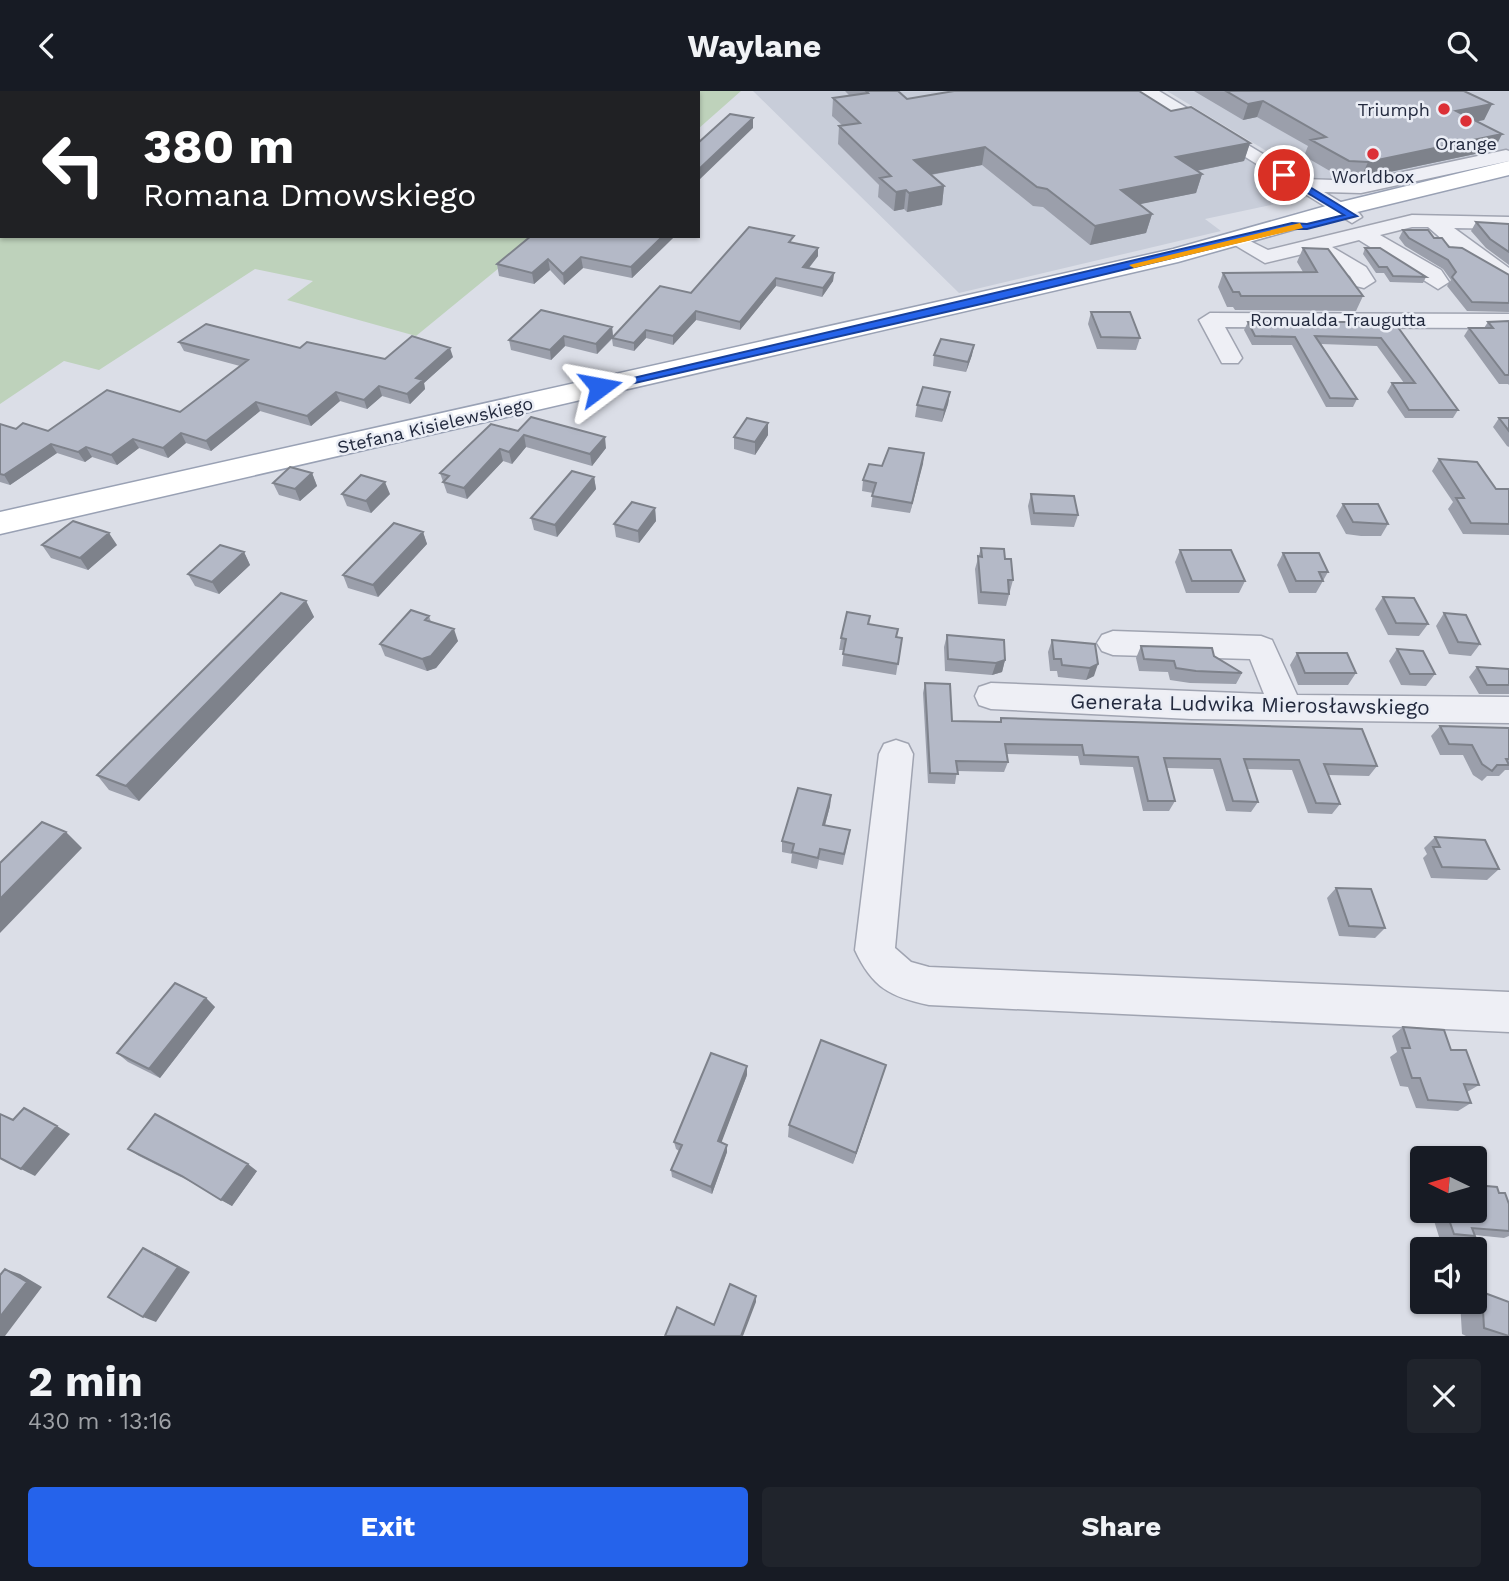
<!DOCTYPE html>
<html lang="en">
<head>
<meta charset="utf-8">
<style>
  body { margin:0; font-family:"Work Sans",sans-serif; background:#20242c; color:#f1f3f6; height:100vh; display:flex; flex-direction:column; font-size:26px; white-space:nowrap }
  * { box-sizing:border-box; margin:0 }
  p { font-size:23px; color:#9ea1a6 }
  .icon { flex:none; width:38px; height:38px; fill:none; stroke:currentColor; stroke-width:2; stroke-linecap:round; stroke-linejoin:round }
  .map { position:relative; height:1245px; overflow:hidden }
  .side { display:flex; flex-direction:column; background:#171b24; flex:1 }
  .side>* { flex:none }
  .guide { position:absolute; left:0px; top:0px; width:700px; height:147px; box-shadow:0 2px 5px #0004; background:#202124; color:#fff; overflow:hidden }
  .needle { width:46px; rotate:275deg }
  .controls { position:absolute; left:1410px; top:1055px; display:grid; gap:14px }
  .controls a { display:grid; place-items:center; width:77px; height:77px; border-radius:7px; background:#171b24; box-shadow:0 2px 5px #0004; font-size:35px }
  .pin { position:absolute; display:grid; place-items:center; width:60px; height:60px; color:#fff; margin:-30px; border:4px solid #fff; border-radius:50%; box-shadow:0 2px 7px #0007 }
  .me { position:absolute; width:77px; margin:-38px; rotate:77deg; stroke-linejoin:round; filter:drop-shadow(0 0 5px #0008) }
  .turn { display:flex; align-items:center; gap:24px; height:147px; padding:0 28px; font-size:32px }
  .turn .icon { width:91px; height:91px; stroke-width:2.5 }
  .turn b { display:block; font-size:49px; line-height:60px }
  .round { display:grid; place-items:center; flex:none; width:74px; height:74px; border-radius:7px; background:#20242c }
  .summary { display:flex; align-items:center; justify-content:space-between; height:119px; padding:0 28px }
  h1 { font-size:42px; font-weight:700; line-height:52px }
  .button { display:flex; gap:14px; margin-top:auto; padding:14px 28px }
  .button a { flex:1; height:80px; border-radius:7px; background:#2563eb; color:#fff; font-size:28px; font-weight:700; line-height:80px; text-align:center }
  .button a+a { background:#20242c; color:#f1f3f6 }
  header { display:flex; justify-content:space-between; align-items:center; height:91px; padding:0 28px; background:#171b24; font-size:32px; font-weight:700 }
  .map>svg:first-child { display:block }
</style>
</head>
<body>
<header><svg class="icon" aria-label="back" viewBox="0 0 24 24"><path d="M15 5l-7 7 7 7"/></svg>Waylane<svg class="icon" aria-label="search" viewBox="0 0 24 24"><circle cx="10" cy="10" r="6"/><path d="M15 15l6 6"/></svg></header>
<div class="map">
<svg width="1509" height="1245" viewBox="0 0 1509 1245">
  <rect width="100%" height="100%" fill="#dbdee7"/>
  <!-- built -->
  <path fill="#c8cdd9" d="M753 0H1136L1308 106 1205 128 1221 140 959 202Z
    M1167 0H1509V60L1365 94 1313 88Z"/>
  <!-- green -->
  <path fill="#bed2bb" d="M0 0H741L698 38V2H2V145H538L416 245 287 209 313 190 255 178 99 279 64 270 0 313Z"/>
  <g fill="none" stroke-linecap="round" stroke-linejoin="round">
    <!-- minor casing -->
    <g stroke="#a0a4b1" stroke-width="3">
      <path id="minor" d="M1139 0H1159L1304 88 1361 90 1506 59 1509 60V70L1361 102 1324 101 1359 122 1362 126 1352 132Z
        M1412 124 1509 126V138L1454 137 1509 177V193L1467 170 1428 136H1412L1380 144 1441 179 1449 191 1438 198 1359 149 1332 156 1366 176 1375 190 1364 197 1356 195 1350 185 1311 161 1265 172 1228 150 1238 144 1268 159Z
        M1210 222 1509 223V237L1225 236 1242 267 1238 272H1222L1199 229Z
        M1113 540 1261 545 1272 549 1297 604 1509 606V632L1191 628 991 618 979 614 975 605 979 596 991 592 1264 603 1250 568 1113 564 1102 560 1097 552 1102 544Z
        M896 649 908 653 913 663 895 857 911 871 929 876 1509 901V941L929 914C890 906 872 896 855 859L879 663 884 653Z"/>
    </g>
    <!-- major casing -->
    <g stroke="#99a1b4" stroke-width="3">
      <path id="major" d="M1509 70V84L1349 123 1178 171 0 443V421L1173 158 1333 113Z"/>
    </g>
    <!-- minor -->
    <use href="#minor" fill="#eeeff5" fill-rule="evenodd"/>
    <!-- major -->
    <use href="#major" fill="#fff" fill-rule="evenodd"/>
  </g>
  <!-- wall -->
  <path fill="#9b9fab" d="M845 0H898L907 8 1171 20 1250 52 1244 70 1197 80 1202 83 1196 102 1139 113 1152 123 1146 142 1090 154 1043 116 1033 115 982 74 931 84 944 95 942 114 907 121 904 118 894 120 878 106 879 94 838 53 839 35H843L832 25 833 7 850 5Z
    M1194 0H1464L1492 13 1484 29 1477 30 1502 43 1494 59 1361 87H1342L1304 65 1308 55 1257 26 1243 29Z
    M1476 131 1509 133V174L1486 157 1471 140Z
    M1403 139 1434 147 1449 156 1509 184V221L1467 220 1447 195 1451 189 1443 178 1405 155 1399 147Z
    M531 145H675L632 187 583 177 564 194 550 179 534 193 499 185 497 173Z
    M794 152 818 157V165L809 177 834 182 833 190 822 206 776 195 740 239 696 229 673 254 646 247 634 260 613 255 612 248 597 263 565 255 551 269 511 259 509 249 612 236 613 245 691 202Z
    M1303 157 1363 205 1356 220 1235 219 1233 216H1227L1218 196 1223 182 1303 181 1297 171Z
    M1365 157 1426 186 1423 192 1390 191 1384 182H1376L1363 163Z
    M1091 221 1140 247 1136 259 1097 258 1088 233Z
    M1509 230V294L1508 293H1499L1464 245 1469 237H1484L1488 231Z
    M1248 231H1374L1458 319 1453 327H1405L1387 301 1392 292H1404L1377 255 1321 253 1357 308 1353 316H1326L1292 254H1252L1244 239Z
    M179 251 300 257 385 268 453 266 424 292 425 298 410 313 382 305 367 318 340 310 311 335 260 320 211 360 186 352 168 367 139 357 117 374 92 366 85 371 57 362 10 394 0 391V333L16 338 48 340 180 321 240 275 184 260Z
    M934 264H972L966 281 933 275Z
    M950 301 948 313 942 331 915 326 917 314Z
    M1499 327H1509V356L1507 355 1493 336Z
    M768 332V344L755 364 734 358V346Z
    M518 340 606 357 592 375 526 356 512 373 503 370 467 408 447 402 440 382Z
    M924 362 910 422 871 416 873 402 862 400 863 389 882 375Z
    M1439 368 1496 398H1509V444L1463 443 1448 418 1453 411 1432 380Z
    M312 382 317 395 300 410 279 404 273 392Z
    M594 386 596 398 557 446 534 439 531 427Z
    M342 403H390L371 422 347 415Z
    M1031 403 1078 424 1074 436 1031 434 1028 415Z
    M1343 413 1388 433 1381 445H1361L1346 443 1336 425Z
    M655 417 656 430 639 452 616 446 614 433Z
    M423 441 427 453 378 506 348 497 343 484Z
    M42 454H117L88 479 51 467Z
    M981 457 1005 468 1013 489 1006 515 978 513 975 478Z
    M1180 459 1245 490 1239 502H1186L1175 471Z
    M244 461 250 474 219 503 195 495 188 483Z
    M1283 462 1328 481 1316 502H1289L1277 474Z
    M1383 506 1428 533 1419 545 1388 544 1375 518Z
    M306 510 314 526 139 710 109 699 97 684Z
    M1444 522 1480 553 1471 565 1449 563 1436 535Z
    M429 525 431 531 458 550 436 577 427 580 385 565 380 553Z
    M869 533 896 546 902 547 896 584 842 575 844 559H839L841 547Z
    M947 544 1005 569 1002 581 992 584 945 580 944 556Z
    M1052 549 1095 553 1094 585 1086 589 1058 586 1057 580H1050L1048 561Z
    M1141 555 1214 565 1242 582 1236 593 1190 592 1170 589 1168 581 1139 580 1136 567Z
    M1397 558 1435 583 1426 595 1401 594 1389 570Z
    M1297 562 1356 582 1348 594H1298L1290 574Z
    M1477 576 1509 578V603H1479L1469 586Z
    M925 592 952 630 1000 631 1001 627 1377 675 1369 685 1328 684 1340 713 1332 723 1308 722 1292 679 1247 678 1258 711 1251 721 1226 720 1213 678 1167 677 1175 710 1169 720H1143L1133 676 1080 674 1078 665 1006 663 1008 671 1004 681 957 680 955 693 928 692 923 602Z
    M1440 635 1509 637V679H1505L1499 685H1487L1482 690 1473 684 1463 664H1440L1431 645Z
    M831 704 830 715 825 734 848 750 843 774 819 769 817 778 791 772 792 763 782 761V750Z
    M1435 746 1499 778 1487 789 1431 787 1423 767 1427 763 1424 757Z
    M1336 797 1385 837 1375 847 1339 845 1327 807Z
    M206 907 215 916 160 987 128 971 117 962Z
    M1403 936 1451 959 1479 994 1467 1001 1471 1012 1458 1020 1416 1017 1408 996 1400 995 1390 966 1397 961 1392 945Z
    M747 984 721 1051 727 1054V1061L712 1103 672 1086 671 1079 679 1060 676 1058 674 1051Z
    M882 987 853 1073 788 1046 789 1034Z
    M128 1058 257 1080 232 1115 193 1092 139 1065Z
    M1423 1081V1095L1419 1083Z
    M1499 1102 1509 1113V1145L1504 1147 1475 1144 1461 1151 1440 1149 1431 1120H1475Z
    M1482 1201 1509 1245H1466L1462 1243 1460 1211H1475V1204Z"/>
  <!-- shaded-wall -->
  <path fill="#7e828b" d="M1263 10 1257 26 1243 29 1248 13Z
    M1492 13 1484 29 1448 36 1456 20Z
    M753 27V37L698 90V79Z
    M1502 43 1494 59 1361 87 1368 71Z
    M1250 52 1244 70 1171 85 1176 66Z
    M985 56 982 74 912 87 914 69Z
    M1202 83 1196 102 1116 118 1121 99Z
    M944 95 942 114 907 121 909 102Z
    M906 99 904 118 894 120 896 101Z
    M1152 123 1146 142 1090 154 1095 135Z
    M663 145H675L632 187 631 176Z
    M818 157V165L803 184V176Z
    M581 166 583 177 564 194 563 183Z
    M548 168 550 179 534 193 532 182Z
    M834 182 833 190 822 206 823 197Z
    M776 187V195L740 239V231Z
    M696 220V229L673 254V245Z
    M612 236 613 246 597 263 596 253Z
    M646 239V247L634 260V252Z
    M564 245 565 255 551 269 550 259Z
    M974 254 972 264 966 281 968 271Z
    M450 257 453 266 424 292 425 298 410 313 407 303 416 287Z
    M379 295 382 305 367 318 364 309Z
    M336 301 340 310 311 335 307 325Z
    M950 301 948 313 942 331 944 319Z
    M256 311 260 320 211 360 206 350Z
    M768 332V344L755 364V351Z
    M181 342 186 352 168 367 163 357Z
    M524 344 526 356 512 373 509 361Z
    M605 346 606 357 592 375 590 363Z
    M133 348 139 357 117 374 111 364Z
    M51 353 57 362 10 394 4 384Z
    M86 356 92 366 85 371 78 361Z
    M500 358 503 370 467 408 464 397Z
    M924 362 923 373 910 422 912 412Z
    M312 382 317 395 300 410 295 398Z
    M594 386 596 398 557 446 555 434Z
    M385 391 390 403 371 422 366 410Z
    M655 417 656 430 639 452 638 440Z
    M423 441 427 453 378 506 373 494Z
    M109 442 117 454 88 479 80 467Z
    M244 461 250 474 219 503 212 491Z
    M306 510 314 526 139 710 126 695Z
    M454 538 458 550 436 577 427 580 422 568Z
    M1005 569 1002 581 992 584 996 572Z
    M1098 573 1094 585 1086 589 1090 577Z
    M831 704 830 715 822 745 823 734Z
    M66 741 82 757 0 842V808Z
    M206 907 215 916 160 987 149 978Z
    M886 974 882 987 853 1073 856 1062Z
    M747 975V984L719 1058 718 1050Z
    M57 1035 70 1043 35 1085 21 1078Z
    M727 1054V1061L712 1103 711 1096Z
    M248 1073 257 1080 232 1115 221 1109Z
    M155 1162 190 1181 156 1231 143 1226Z
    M5 1178 20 1183 42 1196 5 1245H0V1226Z
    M756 1205V1211L743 1245H741Z"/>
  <!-- building -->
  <path fill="#b4b9c7" stroke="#7e828b" stroke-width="2" d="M866 0H898L907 8 954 0H1139L1171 20 1191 16 1250 52 1176 66 1202 83 1121 99 1152 123 1095 135 1047 98 1037 96 985 56 914 69 944 95 909 102 906 99 896 101 880 87 891 85 839 35 860 32 833 7 868 2Z
    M1226 0H1464L1492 13 1456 20 1502 43 1368 71 1349 70 1311 49 1326 46 1263 10 1248 13Z
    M730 23 753 27 698 79V52Z
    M1476 131 1509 133V161L1490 148Z
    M749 136 794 145 789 151 818 157 803 176 834 182 823 197 776 187 740 231 696 220 673 245 646 239 634 252 612 247 660 195 691 202Z
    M1403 139H1428L1434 147H1442L1449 156 1462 157 1509 184V212L1472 211 1452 186 1456 181 1448 169 1409 147Z
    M531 145H663L631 176 581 166 563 183 548 168 532 182 497 173Z
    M1303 157 1328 158 1363 205H1241L1239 201H1233L1223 182 1317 181Z
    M1365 157H1380L1426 186 1393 185 1387 176H1379Z
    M541 219 612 236 596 253 564 245 550 259 509 249Z
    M1091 221H1130L1140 247 1101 246Z
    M1509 230V284H1505L1469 237H1493L1488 231Z
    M1248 231H1374L1376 234 1397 235 1458 319H1409L1392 292H1415L1381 247 1315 245 1357 308 1330 307 1295 246 1255 245Z
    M206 233 300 257 307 251 385 268 412 245 450 257 416 287 423 289 407 303 379 295 364 309 336 301 307 325 256 311 206 350 181 342 163 357 133 348 111 364 86 356 78 361 51 353 4 384 0 383V333L16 338 23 332 48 340 107 299 180 321 248 269 179 251Z
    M941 248 974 254 968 271 934 264Z
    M923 296 950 301 944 319 917 314Z
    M531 326 605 346 590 363 524 344 509 361 500 358 464 397 443 391 449 385 440 382 491 333 518 340Z
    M747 327 768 332 755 351 734 346Z
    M1499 327H1509V340Z
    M889 357 924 362 912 412 872 405 876 392 863 389 869 373 882 375Z
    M1439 368 1477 371 1496 398H1509V433L1471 432 1456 407H1464Z
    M290 376 312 382 295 398 273 392Z
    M572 380 594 386 555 434 531 427Z
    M361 384 385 391 366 410 342 403Z
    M1031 403 1074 405 1078 424 1034 422Z
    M632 411 655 417 638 440 614 433Z
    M1343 413H1378L1388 433 1369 432 1353 431Z
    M73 430 109 442 80 467 42 454Z
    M394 432 423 441 373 494 343 484Z
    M220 454 244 461 212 491 188 483Z
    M981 457 1004 458 1005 468H1011L1013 489H1008L1009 503 981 501 978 465 982 466Z
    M1180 459H1231L1245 490H1192Z
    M1283 462H1319L1328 481H1319L1323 490H1296Z
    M281 502 306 510 126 695 97 684Z
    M1383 506 1414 507 1428 533 1396 532Z
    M411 519 429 525 425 529 454 538 431 565 422 568 380 553Z
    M847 521 870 525 868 533 898 538 896 546 902 547 898 573 843 563 846 548 841 547Z
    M1444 522 1466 524 1480 553 1458 551Z
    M947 544 1004 549 1005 569 996 572 948 568Z
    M1052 549 1095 553 1098 573 1090 577 1062 574 1061 568H1054Z
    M1141 555 1212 557 1214 565 1242 582 1196 580 1176 577 1174 570 1144 568Z
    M1397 558 1423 560 1435 583H1410Z
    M1297 562H1347L1356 582H1305Z
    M1477 576 1509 578V594H1487Z
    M925 592 950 593 952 630 1001 631V627L1362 638 1377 675 1324 673 1340 713 1316 712 1299 669 1244 668 1258 711 1233 710 1220 668 1164 667 1175 710H1148L1138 666 1084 664 1082 654 1005 653 1008 671 956 670 958 683 930 682Z
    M1440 635 1509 637V668H1506L1509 674H1497L1492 680 1482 673 1472 654 1449 653Z
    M798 697 831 704 823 734 850 739 844 763 820 758 818 767 792 761 794 753 782 750Z
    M42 731 66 741 0 808V772Z
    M1435 746 1485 749 1499 778 1442 776 1433 756H1440Z
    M1336 797 1371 798 1385 837 1349 835Z
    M175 892 206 907 149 978 117 962Z
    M1403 936 1444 939 1451 959H1466L1479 994 1464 993 1471 1012 1428 1009 1420 987H1412L1402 957H1410Z
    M821 949 886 974 856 1062 789 1034Z
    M711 962 747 975 718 1050 727 1054 711 1096 671 1079 682 1054 674 1051Z
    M24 1017 57 1035 21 1078 0 1067V1023L13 1029Z
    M155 1023 248 1073 221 1109 182 1085 128 1058Z
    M1475 1094 1497 1096 1499 1102H1505L1509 1113V1140L1472 1137 1475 1145 1454 1143 1446 1120H1475Z
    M143 1157 178 1176 143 1226 108 1206Z
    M5 1178 27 1191 0 1226V1184Z
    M730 1193 756 1205 741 1245H665L677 1216 714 1234Z
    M1482 1201 1509 1211V1245L1484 1237Z"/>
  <!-- route -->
  <path fill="#2563eb" stroke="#184099" stroke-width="2" d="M1281 82H1287L1357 125 1307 138H1292L990 211 600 300 595 296 1292 132 1307 133 1344 124 1281 86Z"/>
  <!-- slow -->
  <path fill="#f59e0b" d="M1300 132 1303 137 1134 177 1129 174Z"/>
  <!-- markers -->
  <g fill="#dc3037" stroke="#eaedf5" stroke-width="2.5">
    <circle cx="1444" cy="18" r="7"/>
    <circle cx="1466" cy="30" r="7"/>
    <circle cx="1373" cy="63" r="7"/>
  </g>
  <g text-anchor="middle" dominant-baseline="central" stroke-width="5" stroke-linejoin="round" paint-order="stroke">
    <!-- far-poi labels -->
    <g font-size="18" fill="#232a3e" stroke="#eaedf5">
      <text x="1430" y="18" text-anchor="end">Triumph</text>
      <text x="1466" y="52">Orange</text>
      <text x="1373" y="85">Worldbox</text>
    </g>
    <!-- far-street labels -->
    <g font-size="18" fill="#232a3e" stroke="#eaedf5">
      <text x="1338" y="228">Romualda Traugutta</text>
      <text transform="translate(435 334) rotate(-13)">Stefana Kisielewskiego</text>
    </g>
    <!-- street labels -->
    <g font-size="21" fill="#232a3e" stroke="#eaedf5">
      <text transform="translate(1250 613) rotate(1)">Generała Ludwika Mierosławskiego</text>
    </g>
  </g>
</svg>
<div class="controls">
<a><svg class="needle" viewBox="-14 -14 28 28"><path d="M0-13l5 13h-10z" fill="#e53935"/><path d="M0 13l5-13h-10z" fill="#9ea1a6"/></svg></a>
<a><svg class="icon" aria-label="sound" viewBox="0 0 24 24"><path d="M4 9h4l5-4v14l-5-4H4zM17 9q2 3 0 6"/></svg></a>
</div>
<div class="pin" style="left:1284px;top:84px;background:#d93025"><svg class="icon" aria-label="arrive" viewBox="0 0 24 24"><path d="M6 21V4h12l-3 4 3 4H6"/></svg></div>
<svg class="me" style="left:600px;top:296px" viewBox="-20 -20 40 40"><path d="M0-17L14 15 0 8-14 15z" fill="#2563eb" stroke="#fff" stroke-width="4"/></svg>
<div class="guide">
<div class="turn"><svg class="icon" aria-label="left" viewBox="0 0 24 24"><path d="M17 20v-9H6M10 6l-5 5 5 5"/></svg><div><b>380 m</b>Romana Dmowskiego</div></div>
</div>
</div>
<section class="side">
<div class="summary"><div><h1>2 min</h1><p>430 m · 13:16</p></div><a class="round"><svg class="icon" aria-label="close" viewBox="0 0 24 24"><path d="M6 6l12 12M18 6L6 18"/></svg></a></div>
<div class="button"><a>Exit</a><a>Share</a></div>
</section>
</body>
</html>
